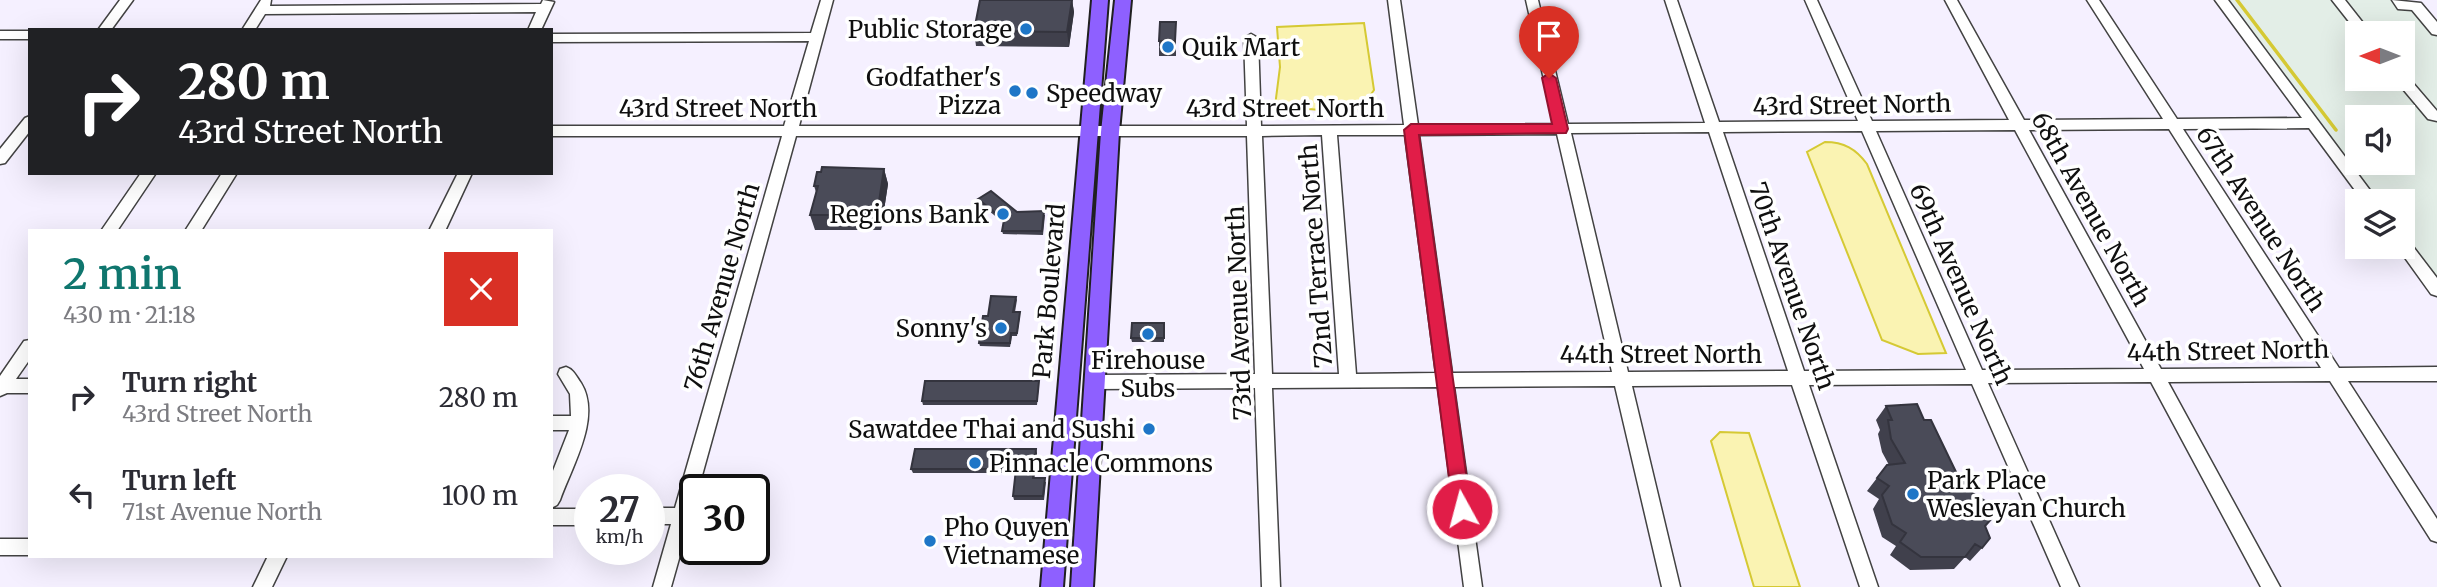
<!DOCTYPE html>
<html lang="en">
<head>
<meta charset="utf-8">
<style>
  body { margin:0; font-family:Merriweather,serif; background:#f7f7f7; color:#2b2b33; height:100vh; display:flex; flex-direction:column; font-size:26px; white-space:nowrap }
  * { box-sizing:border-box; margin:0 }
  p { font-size:23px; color:#7c7c81 }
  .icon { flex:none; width:38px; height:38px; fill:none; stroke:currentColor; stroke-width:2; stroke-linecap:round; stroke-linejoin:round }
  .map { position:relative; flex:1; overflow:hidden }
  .sheet { position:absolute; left:28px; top:229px; width:525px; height:329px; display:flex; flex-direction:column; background:#fff; border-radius:0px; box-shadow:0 7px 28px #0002 }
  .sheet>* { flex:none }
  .banner { position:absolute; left:28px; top:28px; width:525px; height:147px; border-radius:0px; box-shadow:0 7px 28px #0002; background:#202124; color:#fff; overflow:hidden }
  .needle { width:46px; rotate:270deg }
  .controls { position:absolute; left:2345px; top:21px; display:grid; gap:14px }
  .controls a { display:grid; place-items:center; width:70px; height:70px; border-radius:0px; background:#fff; box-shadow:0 7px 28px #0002; font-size:35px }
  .speed { position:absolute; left:574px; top:474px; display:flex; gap:14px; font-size:35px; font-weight:700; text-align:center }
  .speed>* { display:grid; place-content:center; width:91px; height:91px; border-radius:50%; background:#fff; box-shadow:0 7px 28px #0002; line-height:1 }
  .speed small { font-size:18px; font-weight:400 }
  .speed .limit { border:4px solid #111; border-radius:10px; background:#fff; color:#111 }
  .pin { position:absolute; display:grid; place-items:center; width:60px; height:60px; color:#fff; margin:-72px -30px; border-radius:50% 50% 50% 0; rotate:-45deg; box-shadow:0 0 7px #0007 }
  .pin .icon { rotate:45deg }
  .me { position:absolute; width:77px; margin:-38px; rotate:353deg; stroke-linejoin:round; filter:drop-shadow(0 0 5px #0008) }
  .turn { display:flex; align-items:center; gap:24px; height:147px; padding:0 35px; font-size:32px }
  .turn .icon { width:91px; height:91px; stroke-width:2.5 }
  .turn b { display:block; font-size:49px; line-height:60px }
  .round { display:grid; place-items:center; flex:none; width:74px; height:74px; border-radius:0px; background:#f7f7f7 }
  .summary { display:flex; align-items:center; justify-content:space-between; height:119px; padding:0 35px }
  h1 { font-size:42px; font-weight:600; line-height:52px; color:#0f766e }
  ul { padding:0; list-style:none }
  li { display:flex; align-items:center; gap:21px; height:98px; padding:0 35px }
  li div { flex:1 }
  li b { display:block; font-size:26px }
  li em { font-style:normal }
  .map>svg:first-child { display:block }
</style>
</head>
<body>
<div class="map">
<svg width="2437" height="587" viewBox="0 0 2437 587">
  <rect width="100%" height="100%" fill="#f5f0ff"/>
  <!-- industrial -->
  <path fill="#e3eee7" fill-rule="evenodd" d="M2227 0H2332L2359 33H2357V79H2397L2427 116 2437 120V281L2403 236V201H2377ZM2357 117H2403V163H2357Z
    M2343 0H2393L2398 6 2413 9 2437 37V113L2403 72V33H2370Z"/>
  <!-- water -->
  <path fill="#faf3b2" stroke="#d5c934" stroke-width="2" d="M1364 23 1374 90 1361 108 1320 110 1275 106 1280 67 1277 27Z
    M1825 142C1844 142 1856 149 1867 164L1946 353 1918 354 1882 340 1807 152Z
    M1720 432 1749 433 1800 587H1754L1711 441Z"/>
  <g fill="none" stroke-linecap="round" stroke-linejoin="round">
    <!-- stream -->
    <path stroke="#d5c934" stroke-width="3.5" d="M2237 0 2336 130"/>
    <!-- minor casing -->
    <g stroke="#424242" stroke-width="3">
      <path id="minor" d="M120 0H133L111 30H98Z
        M261 0H271L270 6 541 4 543 0 554 2 541 30H528L536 12 265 14 255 30H242Z
        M821 0H833L799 126H1247L1244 38 1251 34 1258 38 1261 126 1404 125 1388 0H1400L1418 125 1554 124 1526 0H1538L1568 124 1705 123 1665 0H1677L1719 122 1858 121 1805 0H1817L1872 121 2009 120 1945 0H1957L2024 120 2163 119 2087 0H2099L2177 119 2302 118 2215 0H2228L2378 201H2363L2309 128 2183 129 2339 368 2437 367V381H2348L2437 519V542L2431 540 2330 381 2168 382 2280 587H2261L2151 382 1988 383 2079 587H2061L1972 384 1809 385 1878 587H1860L1792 385 1632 386 1680 587H1662L1615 386 1454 387 1482 587H1464L1438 387 1272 388 1280 587H1262L1255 388 1095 389 1089 387 1087 382 1089 377 1095 375 1255 374 1247 136H796L698 490H695V502L671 587H653L671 524H649V508H675L782 136H551V126H784L809 41 551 42V34L811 33ZM2169 129 2321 368 2161 369 2029 130ZM2015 130 2144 369 1982 370 1876 131ZM1862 131 1966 370 1804 371 1723 132ZM1709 132 1788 371 1628 372 1571 133ZM1557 134 1612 372 1452 373 1419 135ZM1322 135 1339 374H1272L1262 136ZM1337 135H1405L1436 373 1356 374Z
        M2332 0H2345L2371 33H2358Z
        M2392 0 2421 3 2437 22V35L2432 34 2412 10 2398 9Z
        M0 31H30V39H0Z
        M2403 75 2407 76 2437 111V121L2428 119 2397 82 2395 79H2403Z
        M30 116V131L5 163 0 164V149L25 118Z
        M141 173H156L117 231H101Z
        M222 173H237L201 231H185Z
        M458 173H472L445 231H429Z
        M2403 238 2408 240 2437 278V296L2431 294 2398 248 2403 247Z
        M30 340V359L16 379H30V393H7L0 396V376L24 341Z
        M566 367C574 370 576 376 581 383 602 417 572 466 560 500L557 505 551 508V476L569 430H551V416H571L570 394 558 374 560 369Z
        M551 509H590V525H551Z
        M0 539H30V555H0Z
        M268 556H287L272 587H253Z"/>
    </g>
    <!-- major casing -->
    <g stroke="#202020" stroke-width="4">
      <path id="major" d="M1092 0H1108L1063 587H1041Z
        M1115 0H1131L1119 132 1093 587H1071L1101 132Z"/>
    </g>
    <!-- minor -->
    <use href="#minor" fill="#fff" fill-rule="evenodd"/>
    <!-- major -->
    <use href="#major" fill="#8e60ff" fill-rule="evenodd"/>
  </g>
  <!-- wall -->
  <path fill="#40404c" d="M980 0H1072L1074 12 1069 47 976 46 974 31Z
    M1176 22V56H1159V41Z
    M884 169 888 184 881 230H815L810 215 816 192 814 186Z
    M978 199 1017 212 1045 215 1043 235 1003 234 1002 231 1004 223 979 203Z
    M1016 297 1017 300 1015 312H1020V316L1017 336H1012L1010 347 980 346 979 343 988 316Z
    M1164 323V342H1132L1131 338Z
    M1039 385 1037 405H923L922 401Z
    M1886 406 1924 420 1966 489 1985 526 1982 548 1970 561 1965 557 1954 569 1910 570 1890 555 1896 546 1882 537 1873 509 1879 499 1867 491 1887 465H1889L1882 452 1878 434 1880 430 1876 420Z
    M1037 453 1034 478 1046 482 1044 500H1014L1013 496 1016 473H913L911 469Z"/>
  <!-- shaded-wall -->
  <path fill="#34343e" d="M1072 0 1074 12 1069 47 1067 32Z
    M884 169 888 184 881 230 877 215Z
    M1036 449 1037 453 1034 482 1033 478Z"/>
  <!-- building -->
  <path fill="#4a4b58" stroke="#34343e" stroke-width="2" d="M980 0H1072L1067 32 974 31Z
    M1160 22H1176L1175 41H1159Z
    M822 167 884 169 877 215H810L818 186H814L817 172H821Z
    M991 191 1017 212 1044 211 1042 231H1002L1004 220 978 199Z
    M991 296 1016 297 1013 312H1020L1017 333H1011L1010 343H979L983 316H988Z
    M1132 323H1164V338H1131Z
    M925 381H1039L1037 401H922Z
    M1917 404 1924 420H1931L1957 474 1970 484 1966 489 1985 501 1993 517 1985 526 1990 538 1982 548 1975 544 1965 557H1921L1900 542 1906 533 1892 524 1882 495 1889 486 1877 478 1887 465 1905 463 1891 439 1888 420H1892L1886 406Z
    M915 449H1036L1033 478H1045L1043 496H1013L1016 469H911Z"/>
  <!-- route -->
  <path fill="#e11d48" stroke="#92132f" stroke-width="2" d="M1549 73 1556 78 1568 129 1566 133 1419 135 1471 509 1469 515 1462 517 1456 515 1453 509 1404 130 1411 124H1552L1542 78Z"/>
  <!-- markers -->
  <g fill="#1e76c7" stroke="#fff" stroke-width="2.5">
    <circle cx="1026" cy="29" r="7"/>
    <circle cx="1168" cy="47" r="7"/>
    <circle cx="1015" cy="91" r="7"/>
    <circle cx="1032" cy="93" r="7"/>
    <circle cx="1003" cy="214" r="7"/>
    <circle cx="1001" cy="328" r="7"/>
    <circle cx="1148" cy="334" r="7"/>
    <circle cx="1149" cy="429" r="7"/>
    <circle cx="975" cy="463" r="7"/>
    <circle cx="1913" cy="494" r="7"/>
    <circle cx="930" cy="541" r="7"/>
  </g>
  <g text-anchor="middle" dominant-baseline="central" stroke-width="7" stroke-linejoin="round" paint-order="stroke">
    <!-- poi labels -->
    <g font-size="24" fill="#0f0f0f" stroke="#fff" text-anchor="end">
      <text x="1012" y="29">Public Storage</text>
      <text x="1182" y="47" text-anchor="start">Quik Mart</text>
      <text x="1001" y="77">Godfather's<tspan x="1001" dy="28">Pizza</tspan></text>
      <text x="1046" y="93" text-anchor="start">Speedway</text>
      <text x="989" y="214">Regions Bank</text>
      <text x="987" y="328">Sonny's</text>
      <text x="1148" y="360" text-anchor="middle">Firehouse<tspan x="1148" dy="28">Subs</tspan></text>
      <text x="1135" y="429">Sawatdee Thai and Sushi</text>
      <text x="989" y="463" text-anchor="start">Pinnacle Commons</text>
      <text x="1927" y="480" text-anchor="start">Park Place<tspan x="1927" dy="28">Wesleyan Church</tspan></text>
      <text x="944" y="527" text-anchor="start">Pho Quyen<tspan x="944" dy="28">Vietnamese</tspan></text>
    </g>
    <!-- street labels -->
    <g font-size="24" fill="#0f0f0f" stroke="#fff">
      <text transform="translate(1852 105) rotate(-1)">43rd Street North</text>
      <text x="718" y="108">43rd Street North</text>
      <text x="1285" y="108">43rd Street North</text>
      <text transform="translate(2091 209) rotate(61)">68th Avenue North</text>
      <text transform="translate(2261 219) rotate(57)">67th Avenue North</text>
      <text transform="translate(1316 256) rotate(-94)">72nd Terrace North</text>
      <text transform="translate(1961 284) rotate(66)">69th Avenue North</text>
      <text transform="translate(1792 286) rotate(71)">70th Avenue North</text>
      <text transform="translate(722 287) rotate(-74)">76th Avenue North</text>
      <text transform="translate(1049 291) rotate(-85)">Park Boulevard</text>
      <text transform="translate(1239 313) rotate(-92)">73rd Avenue North</text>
      <text transform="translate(2228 351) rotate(-1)">44th Street North</text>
      <text x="1661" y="354">44th Street North</text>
    </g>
  </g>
</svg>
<div class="controls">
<a><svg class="needle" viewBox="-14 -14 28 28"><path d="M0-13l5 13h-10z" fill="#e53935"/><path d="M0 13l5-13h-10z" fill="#7c7c81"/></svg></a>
<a><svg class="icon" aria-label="sound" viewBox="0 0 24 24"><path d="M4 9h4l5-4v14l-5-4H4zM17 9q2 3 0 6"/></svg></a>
<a><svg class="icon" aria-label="layers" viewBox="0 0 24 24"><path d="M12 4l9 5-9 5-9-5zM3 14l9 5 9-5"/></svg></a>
</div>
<div class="speed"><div>27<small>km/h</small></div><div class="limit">30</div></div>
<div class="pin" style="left:1549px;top:78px;background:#d93025"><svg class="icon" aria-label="arrive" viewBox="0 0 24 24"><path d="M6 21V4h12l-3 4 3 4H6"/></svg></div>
<svg class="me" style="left:1462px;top:509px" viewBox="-20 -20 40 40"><circle r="17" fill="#e11d48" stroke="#fff" stroke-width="3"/><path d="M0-11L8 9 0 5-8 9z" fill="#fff"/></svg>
<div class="banner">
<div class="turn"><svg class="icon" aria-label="right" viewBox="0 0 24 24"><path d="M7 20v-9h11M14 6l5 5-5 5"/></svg><div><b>280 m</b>43rd Street North</div></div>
</div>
<section class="sheet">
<div class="summary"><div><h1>2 min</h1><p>430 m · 21:18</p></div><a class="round" style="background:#d93025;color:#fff"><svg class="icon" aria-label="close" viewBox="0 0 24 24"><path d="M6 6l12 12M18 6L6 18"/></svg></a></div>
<ul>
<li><svg class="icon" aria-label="right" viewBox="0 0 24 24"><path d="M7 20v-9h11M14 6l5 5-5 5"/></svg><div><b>Turn right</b><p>43rd Street North</p></div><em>280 m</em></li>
<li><svg class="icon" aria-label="left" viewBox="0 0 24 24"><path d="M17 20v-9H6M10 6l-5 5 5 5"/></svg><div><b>Turn left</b><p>71st Avenue North</p></div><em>100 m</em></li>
</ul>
</section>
</div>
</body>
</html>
